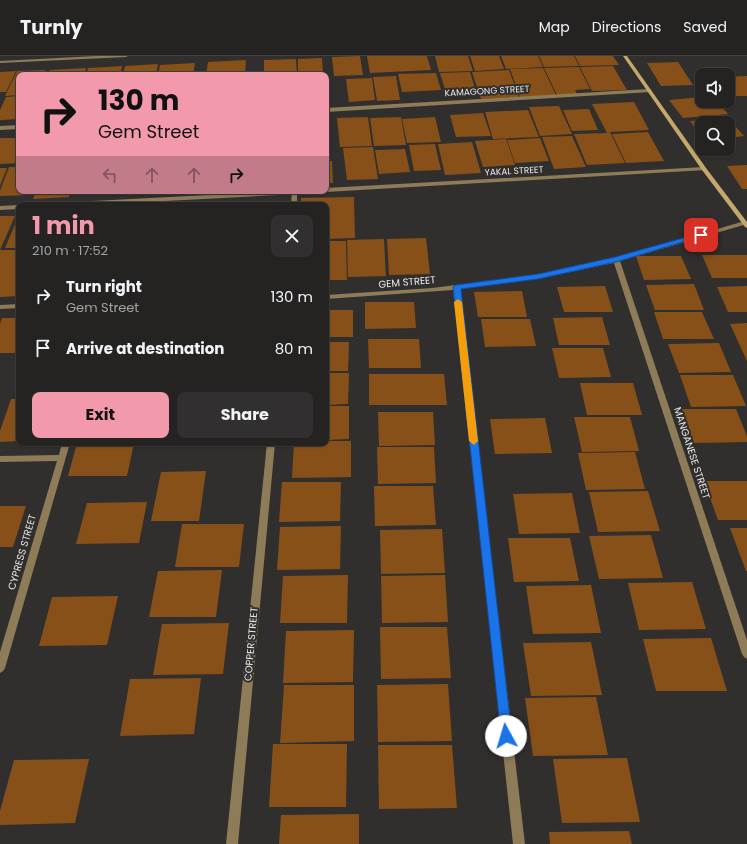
<!DOCTYPE html>
<html lang="en">
<head>
<meta charset="utf-8">
<style>
  body { margin:0; font-family:Poppins,sans-serif; background:#312f2f; color:#f1f3f6; height:100vh; display:flex; flex-direction:column; font-size:15px; white-space:nowrap }
  * { box-sizing:border-box; margin:0 }
  p { font-size:13px; color:#a3a4a5 }
  .icon { flex:none; width:22px; height:22px; fill:none; stroke:currentColor; stroke-width:2; stroke-linecap:round; stroke-linejoin:round }
  .map { position:relative; flex:1; overflow:hidden }
  .panel { position:absolute; left:16px; top:146px; width:313px; height:244px; display:flex; flex-direction:column; background:#252322; border-radius:8px; box-shadow:0 1px 3px #0004,0 0 0 1px #424040 }
  .panel>* { flex:none }
  .hud { position:absolute; left:16px; top:16px; width:313px; height:122px; border-radius:8px; box-shadow:0 1px 3px #0004,0 0 0 1px #424040; background:#f29aac; color:#111; overflow:hidden }
  .controls { position:absolute; left:695px; top:12px; display:grid; gap:8px }
  .controls a { display:grid; place-items:center; width:40px; height:40px; border-radius:8px; background:#252322; box-shadow:0 1px 3px #0004,0 0 0 1px #424040; font-size:20px }
  .pin { position:absolute; display:grid; place-items:center; width:34px; height:34px; color:#fff; margin:-17px; border-radius:8px; box-shadow:0 2px 6px #0006 }
  .me { position:absolute; width:44px; margin:-22px; rotate:354deg; stroke-linejoin:round; filter:drop-shadow(0 0 3px #0008) }
  .turn { display:flex; align-items:center; gap:14px; height:84px; padding:0 16px; font-size:18px }
  .turn .icon { width:52px; height:52px; stroke-width:2.5 }
  .turn b { display:block; font-size:28px; line-height:34px }
  .lanes { display:flex; align-items:center; height:38px; padding:0 16px; background:#0003; justify-content:center; gap:20px; direction:ltr }
  .lanes .off { opacity:.35 }
  .round { display:grid; place-items:center; flex:none; width:42px; height:42px; border-radius:8px; background:#312f2f }
  .summary { display:flex; align-items:center; justify-content:space-between; height:68px; padding:0 16px }
  h1 { font-size:24px; font-weight:700; line-height:30px; color:#f29aac }
  .primary-button { display:flex; gap:8px; margin-top:auto; padding:8px 16px }
  .primary-button a { flex:1; height:46px; border-radius:8px; background:#f29aac; color:#111; font-size:16px; font-weight:700; line-height:46px; text-align:center }
  .primary-button a+a { background:#312f2f; color:#f1f3f6 }
  ul { padding:0; list-style:none }
  li { display:flex; align-items:center; gap:12px; height:52px; padding:0 16px }
  li div { flex:1 }
  li b { display:block; font-size:15px }
  li em { font-style:normal }
  header { display:flex; align-items:center; gap:24px; box-sizing:border-box; height:56px; padding:0 20px; background:#252322; border-bottom:1px solid #424040 }
  header strong { font-size:19px }
  nav { display:flex; gap:22px; margin-inline-start:auto; font-size:14px }
  .map>svg:first-child { display:block }
</style>
</head>
<body>
<header>
<strong>Turnly</strong>
<nav><a>Map</a><a>Directions</a><a>Saved</a></nav>
</header>
<div class="map">
<svg width="747" height="788" viewBox="0 0 747 788">
  <rect width="100%" height="100%" fill="#312f2d"/>
  <!-- building -->
  <path fill="#875018" d="M360 0 363 19 334 20 332 1Z
    M367 0H427L431 14 370 17Z
    M435 0H468L473 15 439 16Z
    M470 0H499L504 13 475 15Z
    M501 0H538L543 11 506 13Z
    M539 0H574L579 10 544 11Z
    M575 0H613L619 9 580 10Z
    M322 2 323 19H298V3Z
    M296 3 297 19H264V4Z
    M246 4 245 19H206L208 6Z
    M678 6 693 29 661 30 647 7Z
    M195 7 193 19H158L160 9Z
    M158 8 156 19H123L125 10Z
    M122 10 120 19H86L88 12Z
    M613 10 627 34 592 35 580 11Z
    M579 11 590 33 575 34 577 38 557 39 544 12Z
    M86 12 84 19H48L50 14Z
    M543 12 556 39 520 41 510 13Z
    M45 14 43 19H19V39L5 40 17 15Z
    M509 14 519 41 481 43 472 16Z
    M16 15 6 36H0V16Z
    M470 16 477 39 447 40 440 17Z
    M436 17 441 34 402 36 398 18Z
    M396 20 400 44 377 45 373 21Z
    M747 20V40H728V21Z
    M372 22 375 44 349 46 346 23Z
    M326 26H328L330 47H326Z
    M19 40V63L0 64V54L6 41Z
    M702 41V45H717L728 58 683 62 669 44Z
    M634 46 649 74 610 76 625 107 587 109 574 78 607 77 592 48Z
    M559 50 572 78 540 80 529 51Z
    M589 53 598 74 572 75 563 54Z
    M528 54 539 81 493 83 485 56Z
    M483 57 491 80 456 81 450 59Z
    M368 61 372 90 340 91 337 62Z
    M401 61 406 89 374 90 370 62Z
    M435 61 441 86 407 87 402 63Z
    M728 62 744 80 728 82V67H702V81L690 65Z
    M648 76 664 105 626 107 612 78Z
    M572 80 586 111 554 113 542 81Z
    M0 82H19V107L0 108Z
    M540 82 549 105 515 107 507 84Z
    M506 83 515 109 483 111 475 85Z
    M472 86 481 117 445 119 438 88Z
    M435 88 441 114 414 115 409 89Z
    M373 91 378 123 347 124 343 92Z
    M405 93 410 116 379 118 375 94Z
    M326 105H332L333 127H326Z
    M747 109V133H742L727 110Z
    M9 111H19V135H32L31 139 0 140V135Z
    M0 112H7L0 130Z
    M36 135H70L69 141 33 143Z
    M110 135H145V136L109 138Z
    M354 141 355 182 326 183V149H301V142Z
    M242 147H282V149H242Z
    M19 159V192H5Z
    M0 160H15L0 194H19V240L0 241Z
    M426 182 430 218 389 219 387 183Z
    M384 183 386 220 348 221 347 184Z
    M326 185H346L347 224H326Z
    M702 199H747V222H712Z
    M636 200H681L691 223 644 224Z
    M694 228 704 254H655L646 229Z
    M605 230 613 256H564L557 231Z
    M747 230V256H728L717 231Z
    M522 235 527 261H478L474 236Z
    M365 246H414L416 272 365 273Z
    M326 254H353V281H326Z
    M654 256H702L714 283H663Z
    M602 261 610 289H559L553 262Z
    M2 262H19V297H0V268Z
    M481 263H530L536 290 485 291Z
    M747 267V305L730 268Z
    M368 283H419L421 312H369Z
    M326 286H349L348 315H326Z
    M719 287 731 316 679 317 668 288Z
    M552 292H603L611 321 559 322Z
    M326 317H349L348 348 326 349Z
    M369 318H444L447 349H369Z
    M680 319H733L746 350 691 351Z
    M580 327H633L642 359H587Z
    M11 343H19V385L0 386V375Z
    M326 350H349V383L326 384Z
    M682 353H736L747 380V386L694 387Z
    M378 356H433L435 389 379 390Z
    M574 361H630L639 395 582 396Z
    M545 362 552 397 495 398 490 363Z
    M326 385H351V421L292 422 294 387H326Z
    M77 387H134L127 420H68Z
    M377 391H434L436 427 378 428Z
    M635 396 645 433 586 434 578 397Z
    M206 415 199 465H151L161 416Z
    M704 425H747V464H718Z
    M282 426H341L340 465 279 466Z
    M374 430H433L436 469 375 470Z
    M648 435 660 475 598 476 589 436Z
    M572 437 580 477 519 478 513 438Z
    M147 446 139 487 76 488 87 447Z
    M0 450H26L13 491H0Z
    M182 468H244L239 511H175Z
    M341 470 340 513 277 514 280 471Z
    M730 472H747V515H746Z
    M442 473 445 517 381 518 380 474Z
    M651 479 663 522 599 523 589 480Z
    M508 482H570L579 525 514 526Z
    M222 514 216 561H149L158 515Z
    M348 519 347 567H280L283 520Z
    M445 519 448 566 382 567 381 520Z
    M692 526 706 573 639 574 628 527Z
    M591 529 601 577 533 578 526 530Z
    M118 540 107 589 39 590 52 541Z
    M229 567 223 618 153 619 162 568Z
    M380 571H447L451 622 381 623Z
    M354 574 353 626 283 627 286 575Z
    M711 582 727 635H656L643 583Z
    M591 586 602 639 531 640 523 587Z
    M201 622 194 678 120 680 130 623Z
    M448 628 452 685 378 686 377 629Z
    M284 629H354V685L280 687Z
    M596 641 608 699 533 700 525 642Z
    M273 688H347L346 751H269Z
    M378 689H452L457 752 379 753Z
    M627 702 640 766 562 767 553 703Z
    M89 703 75 767 0 769V755L14 704Z
    M359 758V788H279L281 759Z
    M629 775 632 788H550L549 776Z"/>
  <g fill="none" stroke-linecap="round" stroke-linejoin="round">
    <!-- lane -->
    <path fill="#8d7c57" fill-rule="evenodd" d="M292 135 297 136V149H291Z"/>
    <!-- street -->
    <path fill="#8d7c57" fill-rule="evenodd" d="M96 0H128L126 1 0 7V5Z
      M649 33 652 35 651 36 326 56V52Z
      M19 69V73L0 74V70Z
      M704 111 707 113 706 114 326 136 324 135H326V132Z
      M283 135H319L316 137 88 149H51L54 147Z
      M19 149V153L0 154V150Z
      M745 165 747 166V168L620 205 747 584V603L744 601 742 598 614 207 537 223 460 233 525 788H513L453 234 326 243V239L432 232 537 219 613 203Z
      M19 248V252L0 253V249Z
      M62 387H70L5 612 3 615 0 617V596L57 405 0 406V400L59 399Z
      M267 387H275L238 788H226Z"/>
    <!-- secondary -->
    <path fill="#c3a76b" fill-rule="evenodd" d="M623 0H627L706 112 747 166V172L745 171 702 114Z"/>
  </g>
  <!-- route -->
  <path fill="#1a73e8" stroke="#114b97" d="M701 177H703V180L616 206 538 223 461 233 512 680 511 684 506 685 502 684 501 680 453 231 456 229 538 218 615 201Z"/>
  <!-- slow -->
  <path fill="#f59e0b" d="M458 243 462 246 478 385 474 389 469 385 454 246Z"/>
  <g text-anchor="middle" dominant-baseline="central" stroke-width="4" stroke-linejoin="round" paint-order="stroke">
    <!-- far-street labels -->
    <g font-size="9" fill="#eceae9" stroke="#312f2d">
      <text transform="translate(487 35) rotate(-3)">KAMAGONG STREET</text>
      <text transform="translate(514 115) rotate(-3)">YAKAL STREET</text>
    </g>
    <!-- street labels -->
    <g font-size="10" fill="#eceae9" stroke="#312f2d">
      <text transform="translate(407 226) rotate(-5)">GEM STREET</text>
      <text transform="translate(692 397) rotate(72)">MANGANESE STREET</text>
      <text transform="translate(22 496) rotate(-74)">CYPRESS STREET</text>
      <text transform="translate(251 588) rotate(-85)">COPPER STREET</text>
    </g>
  </g>
</svg>
<div class="controls">
<a><svg class="icon" aria-label="sound" viewBox="0 0 24 24"><path d="M4 9h4l5-4v14l-5-4H4zM17 9q2 3 0 6"/></svg></a>
<a><svg class="icon" aria-label="search" viewBox="0 0 24 24"><circle cx="10" cy="10" r="6"/><path d="M15 15l6 6"/></svg></a>
</div>
<div class="pin" style="left:701px;top:179px;background:#d93025"><svg class="icon" aria-label="arrive" viewBox="0 0 24 24"><path d="M6 21V4h12l-3 4 3 4H6"/></svg></div>
<svg class="me" style="left:506px;top:680px" viewBox="-20 -20 40 40"><circle r="19" fill="#fff"/><path d="M0-13L10 11 0 6-10 11z" fill="#1a73e8"/></svg>
<div class="hud">
<div class="turn"><svg class="icon" aria-label="right" viewBox="0 0 24 24"><path d="M7 20v-9h11M14 6l5 5-5 5"/></svg><div><b>130 m</b>Gem Street</div></div>
<div class="lanes"><svg class="icon off" aria-label="left" viewBox="0 0 24 24"><path d="M17 20v-9H6M10 6l-5 5 5 5"/></svg><svg class="icon off" aria-label="ahead" viewBox="0 0 24 24"><path d="M12 20V5M6 11l6-6 6 6"/></svg><svg class="icon off" aria-label="ahead" viewBox="0 0 24 24"><path d="M12 20V5M6 11l6-6 6 6"/></svg><svg class="icon" aria-label="right" viewBox="0 0 24 24"><path d="M7 20v-9h11M14 6l5 5-5 5"/></svg></div>
</div>
<section class="panel">
<div class="summary"><div><h1>1 min</h1><p>210 m · 17:52</p></div><a class="round"><svg class="icon" aria-label="close" viewBox="0 0 24 24"><path d="M6 6l12 12M18 6L6 18"/></svg></a></div>
<ul>
<li><svg class="icon" aria-label="right" viewBox="0 0 24 24"><path d="M7 20v-9h11M14 6l5 5-5 5"/></svg><div><b>Turn right</b><p>Gem Street</p></div><em>130 m</em></li>
<li><svg class="icon" aria-label="arrive" viewBox="0 0 24 24"><path d="M6 21V4h12l-3 4 3 4H6"/></svg><div><b>Arrive at destination</b></div><em>80 m</em></li>
</ul>
<div class="primary-button"><a>Exit</a><a>Share</a></div>
</section>
</div>
</body>
</html>
